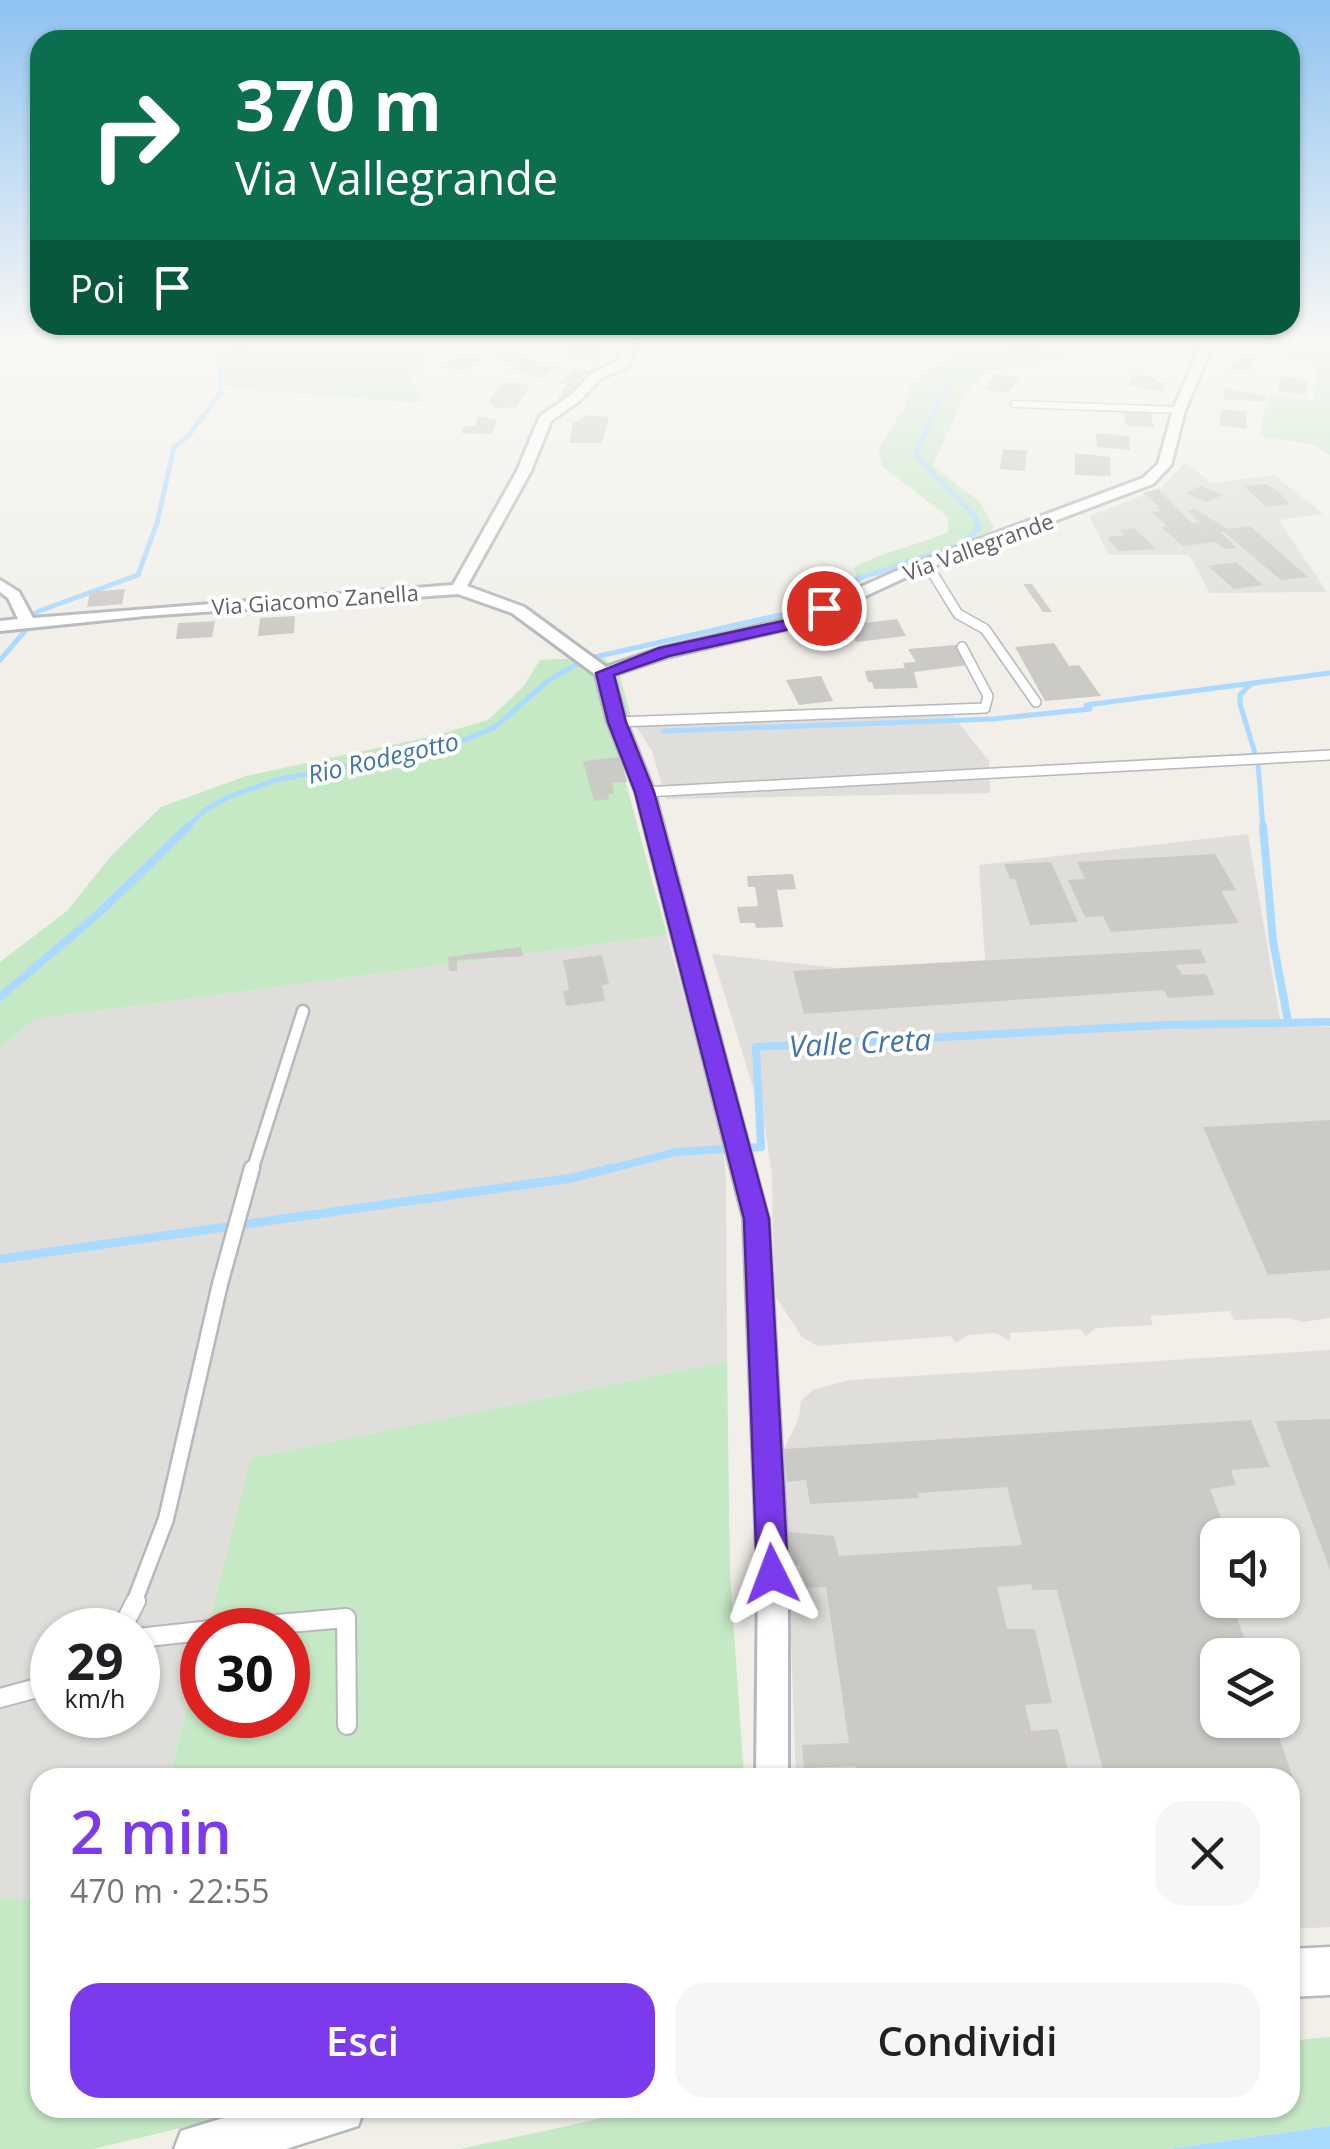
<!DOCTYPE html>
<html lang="it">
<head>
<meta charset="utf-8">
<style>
  body { margin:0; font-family:"Open Sans",sans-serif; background:#f6f6f6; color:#202124; height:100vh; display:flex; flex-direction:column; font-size:38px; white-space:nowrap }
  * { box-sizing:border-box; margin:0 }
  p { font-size:32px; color:#757577 }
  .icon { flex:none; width:55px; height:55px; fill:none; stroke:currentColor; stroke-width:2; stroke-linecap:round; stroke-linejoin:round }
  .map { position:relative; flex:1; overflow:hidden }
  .side { position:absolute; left:30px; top:1768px; width:1270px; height:350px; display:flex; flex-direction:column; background:#fff; border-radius:30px; box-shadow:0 2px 8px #0004 }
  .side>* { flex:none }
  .guide { position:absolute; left:30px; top:30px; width:1270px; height:305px; border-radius:30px; box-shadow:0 2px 8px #0004; background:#0b6e4f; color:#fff; overflow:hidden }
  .buttons { position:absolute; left:1200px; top:1518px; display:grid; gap:20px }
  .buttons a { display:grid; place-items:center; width:100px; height:100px; border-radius:20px; background:#fff; box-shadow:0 2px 8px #0004; font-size:50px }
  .speed { position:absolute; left:30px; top:1608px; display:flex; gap:20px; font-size:50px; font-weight:700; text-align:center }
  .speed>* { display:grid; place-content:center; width:130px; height:130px; border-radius:50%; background:#fff; box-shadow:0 2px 8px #0004; line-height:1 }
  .speed small { font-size:25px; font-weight:400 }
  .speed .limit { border:15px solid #d22; background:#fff; color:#111 }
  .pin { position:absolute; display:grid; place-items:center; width:85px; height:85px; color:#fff; margin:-42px; border:5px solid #fff; border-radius:50%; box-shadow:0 2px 10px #0007 }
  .me { position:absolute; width:110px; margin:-55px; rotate:357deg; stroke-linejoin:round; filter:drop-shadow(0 0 8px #0008) }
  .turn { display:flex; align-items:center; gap:35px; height:210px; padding:0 40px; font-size:45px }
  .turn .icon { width:130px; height:130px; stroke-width:2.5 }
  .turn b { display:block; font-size:70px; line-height:85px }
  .then { display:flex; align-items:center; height:95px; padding:0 40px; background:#0003; gap:20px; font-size:38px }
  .round { display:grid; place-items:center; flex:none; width:105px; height:105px; border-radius:30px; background:#f6f6f6 }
  .head { display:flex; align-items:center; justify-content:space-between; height:170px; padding:0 40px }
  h1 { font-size:60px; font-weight:600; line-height:75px; color:#7c3aed }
  .button { display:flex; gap:20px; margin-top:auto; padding:20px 40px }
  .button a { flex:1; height:115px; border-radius:30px; background:#7c3aed; color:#fff; font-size:40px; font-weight:600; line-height:115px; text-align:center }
  .button a+a { background:#f6f6f6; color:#202124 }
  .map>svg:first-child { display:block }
</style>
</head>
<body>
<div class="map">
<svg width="1330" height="2149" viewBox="0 0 1330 2149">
  <rect width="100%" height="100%" fill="#f1efe8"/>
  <!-- industrial -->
  <path fill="#e0deda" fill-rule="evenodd" d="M1186 462 1211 483 1274 475 1323 514 1279 520 1327 592 1210 593 1189 555H1109L1089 516 1161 488Z
    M946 707 989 761 990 793 666 799 652 751 632 720 788 709Z
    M1248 834 1281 1025 1330 1027V1318L1303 1322 1289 1318 1234 1320 1230 1311 1150 1316 1153 1325 1096 1328 1086 1336 1080 1329 1010 1333V1341L995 1333 968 1335 956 1343 951 1336 818 1346 802 1337 774 1294 772 1176 765 1126 712 954 838 968 985 960 979 865Z
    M667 935 721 1131 726 1176 727 1361 251 1458 207 1630H202V1647L169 1777 40 1778V1899L0 1898V1048L35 1019ZM52 1630H138V1715H52Z
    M1330 1350V1927L1290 1929V1778L796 1777 784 1449 799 1418 801 1401 813 1390 850 1380ZM1218 1535H1282V1600H1218ZM1218 1655H1282V1720H1218Z"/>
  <!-- green -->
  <path fill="#c5e8c5" d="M251 342H439L411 378 422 403 227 388 213 360Z
    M990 342H1096L1065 356 983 373 962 400 933 466 979 501 994 527C968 557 898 567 859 581L853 568C883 551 917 546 948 532V517L883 467 878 448 906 405 912 383 936 365Z
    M1225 342H1330V455L1314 445 1259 436 1269 395 1313 400 1319 363 1227 346Z
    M603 657 619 673 632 720 618 754 667 935 35 1019 0 1048V962L67 911 111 856 161 807 246 776 434 736 488 720 523 687 540 660Z
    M727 1361 730 1575 744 1777 169 1778 202 1647V1715H288V1630H207L251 1458Z
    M0 1898 40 1899V2108H240L206 2122 93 2149H0Z
    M1330 2037V2126L1168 2149H460L650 2108H1290V2041Z"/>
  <!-- water -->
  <path fill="#aadaff" d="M1330 2126V2149H1168Z"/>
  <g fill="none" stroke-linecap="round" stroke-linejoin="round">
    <!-- stream-far2 -->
    <path stroke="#aadaff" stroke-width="5" d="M0 660 24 632 26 620 39 611 138 575 157 523 174 447 188 436 222 391 220 357 257 342
      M1250 685 1240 695V704L1258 763 1263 828
      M664 731 993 719 1090 709 1086 705 1330 673
      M186 828 204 811 228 797 276 780 453 745 495 727 549 680 586 659 789 613 857 579 959 545 979 528 975 516 916 456C927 427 946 377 971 361L1054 342"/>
    <!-- stream-far1 -->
    <path stroke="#aadaff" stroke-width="8" d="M1263 826 1273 941 1288 1021
      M0 997 99 913 189 826
      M602 1171 676 1152 761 1147 756 1047 1164 1025 1330 1022"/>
    <!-- stream -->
    <path stroke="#aadaff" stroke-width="9" d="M0 1259 572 1178 612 1168"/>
  </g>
  <!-- building -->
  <path fill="#cccac5" d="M574 346 602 350 590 360 562 355Z
    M504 350 534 356 528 360 560 366 542 378 509 371 519 365 491 359Z
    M463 354 485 358 464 371 442 367Z
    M1239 356 1258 358 1248 371 1229 369Z
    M574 369 591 372 582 377 574 394 567 400 558 399 566 384H557Z
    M996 374 1019 377 1008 393 984 390Z
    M1133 374 1157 378 1156 382 1165 383 1162 392 1129 385Z
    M1281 376 1308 380 1305 395 1277 391Z
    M509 382 529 385V388L516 407 495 408 489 402 497 387Z
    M1225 388 1266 396 1264 402 1223 399Z
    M1221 409 1246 411 1247 429 1219 425Z
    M1123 411 1150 412 1154 427 1127 426Z
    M587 415 609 417 602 443H569L573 423Z
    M479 416 497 420 492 434 461 433 465 426H475Z
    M1096 433 1129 436 1130 450 1097 447Z
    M1003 449 1027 451 1025 471 1000 469Z
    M1075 453 1110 457 1111 476 1075 475Z
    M1267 484 1280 493 1289 504 1266 507 1244 486Z
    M1201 486 1223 495 1206 502 1185 493Z
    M1158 489 1192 523 1198 522 1211 534 1187 510 1195 509 1228 529 1250 526 1308 577 1281 580 1224 532H1220L1237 548 1225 549 1216 542 1183 546 1161 527 1167 526 1151 512 1161 511 1156 507H1159L1143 493Z
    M1134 528 1156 549 1118 551 1107 537 1125 535 1120 530Z
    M1236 562 1263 585 1234 589 1208 566Z
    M1023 584H1032L1052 612H1043Z
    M125 589 122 604 87 607 90 592Z
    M295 616 294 633 258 636 260 618Z
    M897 619 906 636 856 642 847 625Z
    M215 621 212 637 176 639 178 623Z
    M1054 643 1069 666 1079 665 1101 696 1045 701 1015 647Z
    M956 645 968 665 914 672 918 688 874 689 872 682H868L865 671 905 668 903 663 916 662 908 649Z
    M821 676 833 701 799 705 786 680Z
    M620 757 627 782 612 783 614 794H608L609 799 594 801 583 761Z
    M1215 854 1236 890 1221 891 1239 923 1111 932 1103 916 1085 917 1068 880 1085 879 1077 862Z
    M1051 862 1078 922 1030 925 1015 879H1010L1004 864Z
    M793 874 796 889 777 890 783 927 756 928 755 923H740L737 907 758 906 755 887H748L747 876Z
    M521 947 523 956 457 960V971H449L448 957Z
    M1200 949 1207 963 1176 965 1182 975 1206 974 1215 995 1168 998 1164 990 804 1014 793 971Z
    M602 955 609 984 602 985 605 1001 566 1006 563 991 569 990 563 960Z
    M1330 1120V1270L1268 1275 1203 1127Z
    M1330 1419V1570L1275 1421Z
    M1251 1420 1270 1467 1231 1470 1236 1485 1210 1489 1227 1535H1218V1600H1231L1250 1655H1218V1720H1273L1300 1798 1290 1799V1778H1105L1057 1590H1033L1031 1584 997 1587 1007 1629H1035L1052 1703 1025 1705 1031 1731 1058 1729 1070 1778H858L856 1766 804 1768 802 1745 849 1743 826 1587 803 1588 800 1566 791 1565 789 1532 834 1536 839 1556 1022 1545 1007 1487 918 1493 919 1498 810 1504 806 1480 787 1482 784 1449Z"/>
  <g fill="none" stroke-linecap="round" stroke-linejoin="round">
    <!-- service-far4 casing -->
    <g stroke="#b5b8bc" stroke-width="9">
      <path id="service-far4" d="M1014 404 1179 410"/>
    </g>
    <!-- service-far3 casing -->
    <g stroke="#b5b8bc" stroke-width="12">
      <path id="service-far3" d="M927 564 958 614 985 629 1036 702
        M617 722 985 708 988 696 962 647
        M645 792 1330 755"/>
    </g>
    <!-- service-far2 casing -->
    <g stroke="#b5b8bc" stroke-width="15">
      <path id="service-far2" d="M252 1171 303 1011"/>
    </g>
    <!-- service-far1 casing -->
    <g stroke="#b5b8bc" stroke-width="19">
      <path id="service-far1" d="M134 1603 166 1519 220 1284 252 1168"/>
    </g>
    <!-- service casing -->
    <g stroke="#b5b8bc" stroke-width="22">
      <path id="service" d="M121 1630 136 1601
        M207 1630 346 1618 347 1725
        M138 1638 202 1631
        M0 1698 52 1684"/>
    </g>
    <!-- minor casing -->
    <g stroke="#b5b8bc" stroke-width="6">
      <path id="minor" d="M623 342H635L629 366 601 378 579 401 551 421 531 471 467 586 524 607 606 667 659 649 792 618 905 567 1143 478 1158 464 1173 410 1202 342H1214L1185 410 1171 465 1153 484 915 573 803 625 670 656 613 675 626 722 654 792 768 1219 788 1575V1778H756L758 1575 744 1219 636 792 608 722 596 675 512 613 458 594 145 616 0 631V621L18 619 8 598 0 592V580L19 592 33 618 453 585 517 471 540 416 571 395 593 372 619 361Z"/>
    </g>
    <!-- secondary casing -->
    <g stroke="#b6babf" stroke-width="5">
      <path id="secondary" d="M1330 1947V1995L1290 1997V1949Z
        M255 2108H365L358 2126 286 2149H174L181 2131Z"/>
    </g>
    <!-- service-far4 -->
    <use href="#service-far4" stroke="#fff" stroke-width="6"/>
    <!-- service-far3 -->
    <use href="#service-far3" stroke="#fff" stroke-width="9"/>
    <!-- service-far2 -->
    <use href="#service-far2" stroke="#fff" stroke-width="10"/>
    <!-- service-far1 -->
    <use href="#service-far1" stroke="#fff" stroke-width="14"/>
    <!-- service -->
    <use href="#service" stroke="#fff" stroke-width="18"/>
    <!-- minor -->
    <use href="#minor" fill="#fff" fill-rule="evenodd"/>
    <!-- secondary -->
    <use href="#secondary" fill="#fff" fill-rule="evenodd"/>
  </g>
  <!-- sky -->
  <linearGradient id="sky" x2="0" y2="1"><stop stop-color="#8fc3f1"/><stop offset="0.53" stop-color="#f9f8f5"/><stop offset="1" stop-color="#f9f8f5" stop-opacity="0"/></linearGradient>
  <rect width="1330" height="643" fill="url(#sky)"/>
  <!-- route -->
  <path fill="#7c3aed" stroke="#51269a" stroke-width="2.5" d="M818 605 832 608 803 626 669 656 614 675 626 722 654 792 769 1219 788 1574 783 1584 772 1588 762 1584 757 1574 744 1219 635 792 608 722 596 673 659 648 792 619Z"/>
  <g text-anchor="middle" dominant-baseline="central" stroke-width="8" stroke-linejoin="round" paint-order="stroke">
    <!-- far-street labels -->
    <g font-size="22" fill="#5f6368" stroke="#fff">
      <text transform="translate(978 546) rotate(-20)">Via Vallegrande</text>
      <text transform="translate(315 599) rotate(-4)">Via Giacomo Zanella</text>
    </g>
    <!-- far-water labels -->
    <g font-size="25" font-style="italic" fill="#4174aa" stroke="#fff">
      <text transform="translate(383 757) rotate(-13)">Rio Rodegotto</text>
    </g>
    <!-- water labels -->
    <g font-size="30" font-style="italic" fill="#4174aa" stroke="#fff">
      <text transform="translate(860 1042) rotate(-3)">Valle Creta</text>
    </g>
  </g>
</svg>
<div class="buttons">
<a><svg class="icon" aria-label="sound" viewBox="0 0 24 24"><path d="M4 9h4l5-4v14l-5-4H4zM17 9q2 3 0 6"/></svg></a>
<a><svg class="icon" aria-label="layers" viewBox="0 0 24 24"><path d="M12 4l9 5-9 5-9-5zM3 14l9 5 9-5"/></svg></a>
</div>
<div class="speed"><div>29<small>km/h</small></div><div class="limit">30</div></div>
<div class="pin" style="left:824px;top:608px;background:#d93025"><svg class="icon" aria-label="arrive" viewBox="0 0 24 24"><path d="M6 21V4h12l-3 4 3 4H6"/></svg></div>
<svg class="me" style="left:772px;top:1574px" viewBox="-20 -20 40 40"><path d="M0-17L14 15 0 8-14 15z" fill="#7c3aed" stroke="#fff" stroke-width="4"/></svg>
<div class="guide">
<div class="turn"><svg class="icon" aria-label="right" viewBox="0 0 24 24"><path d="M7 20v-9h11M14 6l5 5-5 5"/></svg><div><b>370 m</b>Via Vallegrande</div></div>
<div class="then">Poi<svg class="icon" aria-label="arrive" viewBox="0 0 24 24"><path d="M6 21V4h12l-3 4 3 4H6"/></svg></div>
</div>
<section class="side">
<div class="head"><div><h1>2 min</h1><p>470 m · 22:55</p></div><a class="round"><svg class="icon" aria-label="close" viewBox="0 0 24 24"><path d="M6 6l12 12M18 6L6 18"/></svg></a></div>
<div class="button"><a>Esci</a><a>Condividi</a></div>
</section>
</div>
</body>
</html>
